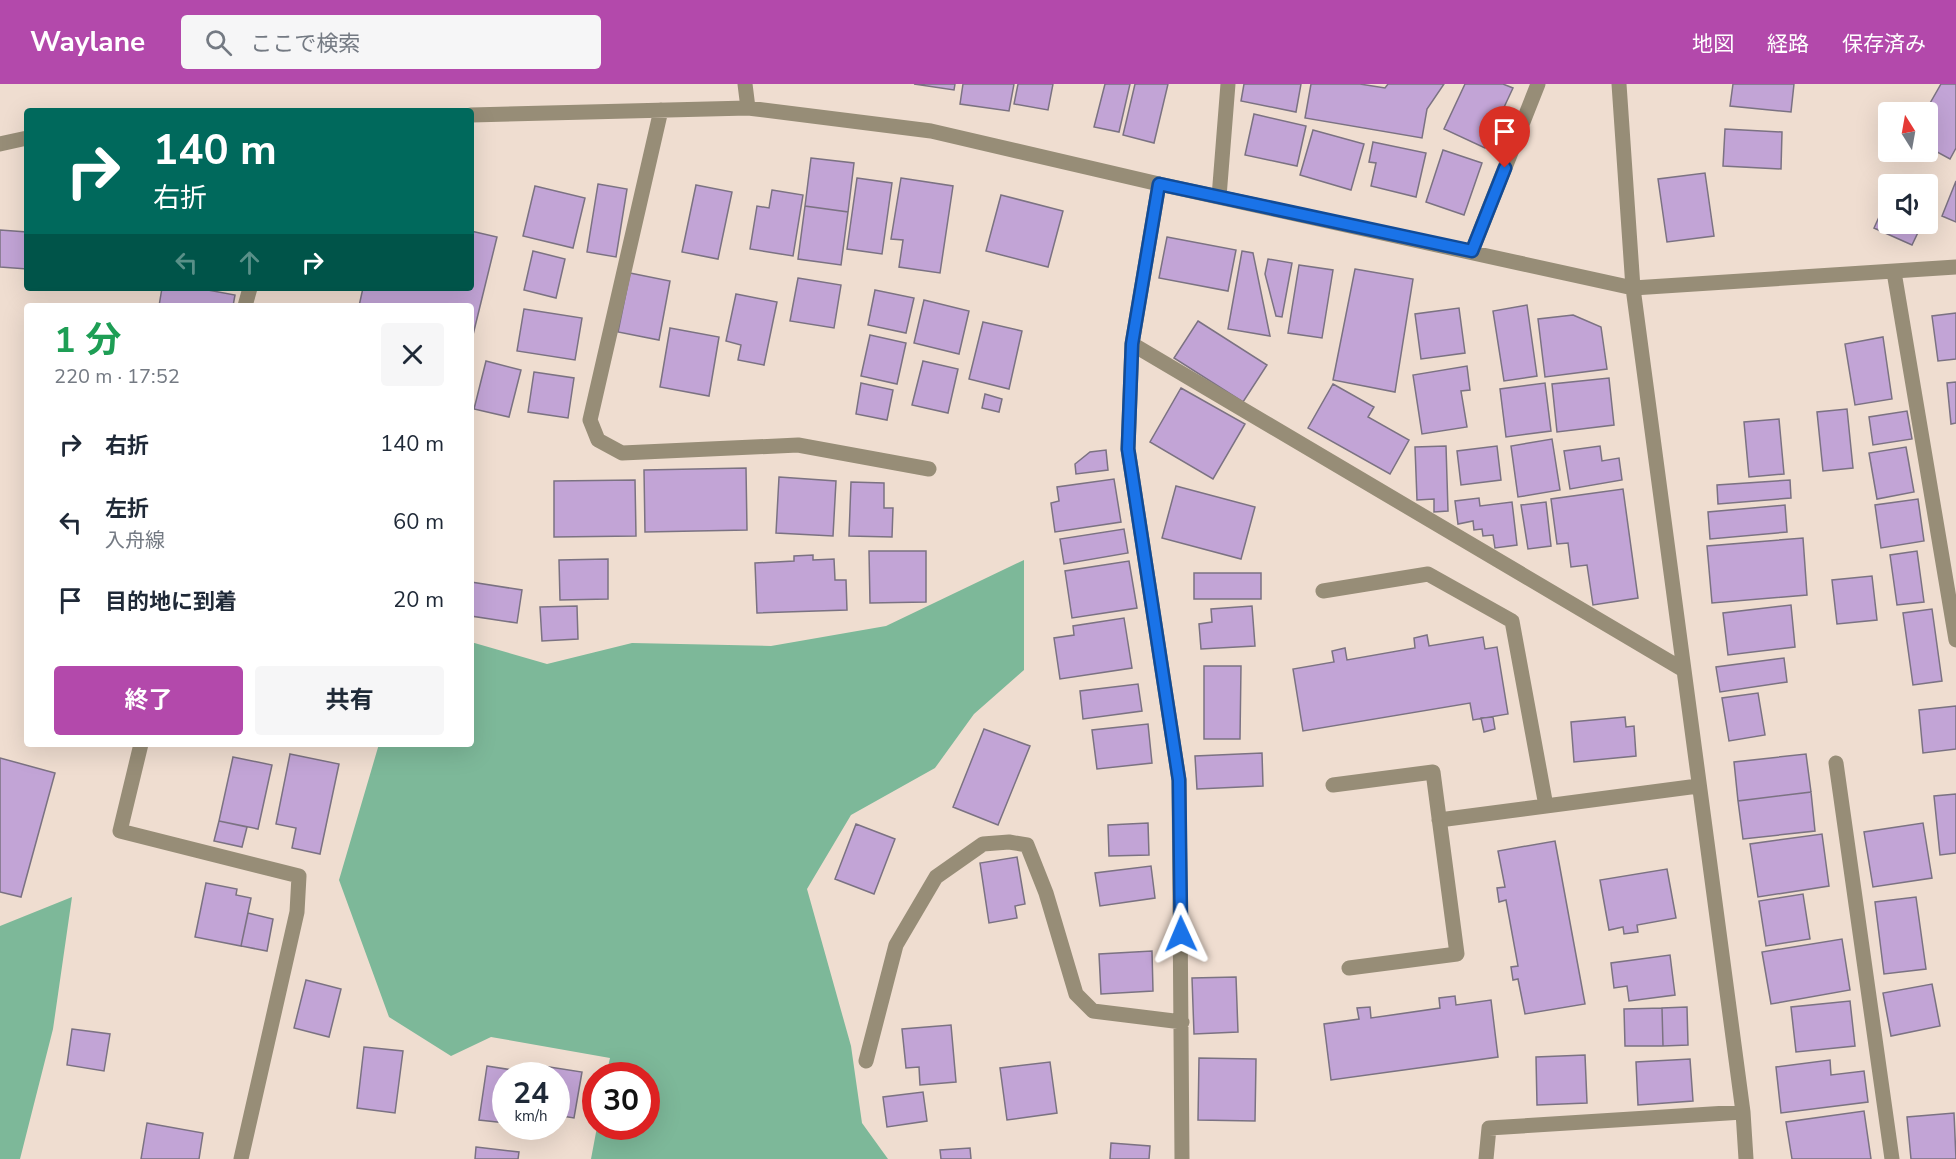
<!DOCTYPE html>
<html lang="ja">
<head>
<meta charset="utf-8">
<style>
  body { margin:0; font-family:"Nunito Sans","Noto Sans JP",sans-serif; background:#f6f6f7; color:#1f2937; height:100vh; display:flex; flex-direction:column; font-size:22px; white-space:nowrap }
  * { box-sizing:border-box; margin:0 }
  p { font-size:20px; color:#747a83 }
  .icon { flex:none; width:33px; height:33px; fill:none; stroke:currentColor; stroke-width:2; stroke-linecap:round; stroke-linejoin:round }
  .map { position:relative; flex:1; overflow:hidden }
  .drawer { position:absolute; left:24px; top:219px; width:450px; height:444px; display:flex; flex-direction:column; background:#fff; border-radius:6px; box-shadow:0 6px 24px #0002 }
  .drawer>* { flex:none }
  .banner { position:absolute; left:24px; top:24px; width:450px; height:183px; border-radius:6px; box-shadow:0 6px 24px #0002; background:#00695c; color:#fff; overflow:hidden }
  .needle { width:39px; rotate:349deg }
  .buttons { position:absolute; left:1878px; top:18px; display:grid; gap:12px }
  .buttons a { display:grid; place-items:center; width:60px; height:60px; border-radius:6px; background:#fff; box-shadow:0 6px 24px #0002; font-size:30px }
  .speed { position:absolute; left:492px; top:978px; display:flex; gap:12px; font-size:30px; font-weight:700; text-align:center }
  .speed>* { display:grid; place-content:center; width:78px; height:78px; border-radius:50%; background:#fff; box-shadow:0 6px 24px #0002; line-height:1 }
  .speed small { font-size:15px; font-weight:400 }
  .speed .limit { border:9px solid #d22; background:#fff; color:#111 }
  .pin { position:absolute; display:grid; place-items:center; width:51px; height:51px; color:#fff; margin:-62px -26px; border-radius:50% 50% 50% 0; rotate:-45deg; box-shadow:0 0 6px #0007 }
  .pin .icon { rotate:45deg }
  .me { position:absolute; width:66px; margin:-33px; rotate:359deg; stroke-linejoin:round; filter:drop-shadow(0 0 4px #0008) }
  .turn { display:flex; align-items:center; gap:21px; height:126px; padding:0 30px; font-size:27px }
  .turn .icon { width:78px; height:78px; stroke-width:2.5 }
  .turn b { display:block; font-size:42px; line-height:51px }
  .lanes { display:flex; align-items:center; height:57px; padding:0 30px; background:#0003; justify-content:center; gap:30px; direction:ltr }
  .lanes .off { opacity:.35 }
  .round { display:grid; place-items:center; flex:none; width:63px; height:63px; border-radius:6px; background:#f6f6f7 }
  .headline { display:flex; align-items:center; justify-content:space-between; height:102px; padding:0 30px }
  h1 { font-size:36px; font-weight:700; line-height:45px; color:#1e9e55 }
  .primary-button { display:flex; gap:12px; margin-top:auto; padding:12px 30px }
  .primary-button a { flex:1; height:69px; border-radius:6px; background:#b349ab; color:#fff; font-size:24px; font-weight:700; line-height:69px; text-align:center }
  .primary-button a+a { background:#f6f6f7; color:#1f2937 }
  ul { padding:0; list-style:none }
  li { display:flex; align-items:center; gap:18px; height:78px; padding:0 30px }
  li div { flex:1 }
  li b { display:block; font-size:22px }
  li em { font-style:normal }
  header { display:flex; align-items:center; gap:36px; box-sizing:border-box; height:84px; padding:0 30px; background:#b349ab; color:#fff }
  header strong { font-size:28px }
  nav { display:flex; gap:33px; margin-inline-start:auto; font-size:21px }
  .search { width:420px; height:54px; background:#f6f6f7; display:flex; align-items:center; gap:15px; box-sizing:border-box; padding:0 21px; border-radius:6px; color:#747a83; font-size:22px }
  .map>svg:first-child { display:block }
</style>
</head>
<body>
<header>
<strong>Waylane</strong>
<div class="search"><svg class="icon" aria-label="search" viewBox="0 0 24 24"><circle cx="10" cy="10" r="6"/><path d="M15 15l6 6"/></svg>ここで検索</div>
<nav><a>地図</a><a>経路</a><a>保存済み</a></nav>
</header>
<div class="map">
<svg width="1956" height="1075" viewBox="0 0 1956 1075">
  <rect width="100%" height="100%" fill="#efddd0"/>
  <!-- forest -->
  <path fill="#7db899" d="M1024 476V586L974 630 935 684 851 731 807 805 851 962 862 1039 888 1075H591L597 1043 646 1042V992L606 991 610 974 491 953 451 972 389 933 339 796 379 660H471V558L547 580 632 559 771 562 886 542Z
    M72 813 53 945 20 1075H0V842Z"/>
  <!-- building -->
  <path fill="#c2a4d6" stroke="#7b7282" stroke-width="1.5" d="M914 0H955L954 6Z
    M963 0H1014L1009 27 960 20Z
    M1018 0H1053L1048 26 1014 20Z
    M1105 0H1130L1119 48 1094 43Z
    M1135 0H1168L1154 59 1123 51Z
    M1244 0H1301L1296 28 1241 17Z
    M1311 0H1360L1385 4 1388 0H1444L1427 25 1422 54 1305 34Z
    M1465 0H1503L1513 4 1485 64 1444 45Z
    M1733 0H1794L1791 28 1730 22Z
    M1941 0H1956V64L1950 75 1928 63V28H1925Z
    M1254 30 1306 42 1297 82 1245 71Z
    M1725 45 1782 48 1781 85 1723 82Z
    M1313 46 1364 60 1351 106 1300 91Z
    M1373 58 1426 69 1416 113 1371 102 1376 79 1369 78Z
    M1443 66 1482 79 1464 131 1426 118Z
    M811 74 854 79 848 128 805 122Z
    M1705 89 1714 152 1667 158 1658 95Z
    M1898 92 1917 100H1894Z
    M857 94 892 99 882 170 847 165Z
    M901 94 953 102 940 189 899 183 903 156 891 155Z
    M1956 97V138L1942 132Z
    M598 100 627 105 616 173 587 168Z
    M696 101 732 108 718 175 682 168Z
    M535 102 585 114 573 164 523 152Z
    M772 106 803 111 793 172 750 165 757 122 769 124Z
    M1001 111 1063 127 1048 183 986 167Z
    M1888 113V140H1922L1912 161 1874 144Z
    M805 122 848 128 841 181 798 175Z
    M0 146 27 148V185L0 183Z
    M471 147 497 153 471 259V222H359L363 204H471Z
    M1167 153 1236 166 1228 207 1159 194Z
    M533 167 565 175 556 214 524 206Z
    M1242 167 1253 169 1270 252 1228 245Z
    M1268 175 1292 179 1282 233 1276 232 1265 190Z
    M1299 181 1333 186 1322 254 1288 249Z
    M1355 185 1413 195 1395 308 1333 296Z
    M630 189 670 197 659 256 618 248Z
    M798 194 841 201 834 244 790 237Z
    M162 204H197L235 211 233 222H159Z
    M875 206 914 214 906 249 868 241Z
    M736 210 777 218 764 281 738 276 741 261 726 257Z
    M924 216 969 227 959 270 914 259Z
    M1527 221 1537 292 1504 297 1493 227Z
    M1459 224 1465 269 1421 275 1415 230Z
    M524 225 582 234 575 276 517 267Z
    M1956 229V275L1938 277 1932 232Z
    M1573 231 1601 243 1607 285 1545 293 1538 235Z
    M1198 237 1267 281 1243 318 1174 274Z
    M983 238 1022 247 1009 305 969 295Z
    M670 244 719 253 709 312 660 303Z
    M870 251 906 259 897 300 861 292Z
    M1883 253 1892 315 1855 321 1845 260Z
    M486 277 521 286 509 333 474 325Z
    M923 277 958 285 948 329 912 321Z
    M1467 282 1470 306 1461 307 1467 343 1422 350 1413 291Z
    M534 288 574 294 568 334 528 328Z
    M1609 294 1614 341 1557 348 1552 300Z
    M1956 298V339L1951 340 1947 299Z
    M861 299 893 306 887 336 856 330Z
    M1545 299 1551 347 1506 353 1500 305Z
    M1333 300 1374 323 1368 333 1409 356 1390 390 1308 344Z
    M1181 304 1245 340 1213 395 1150 358Z
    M985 310 1002 315 999 328 982 324Z
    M1847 325 1853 384 1823 387 1817 328Z
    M1907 327 1912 355 1873 361 1869 333Z
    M1779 335 1784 390 1749 393 1744 338Z
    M1552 355 1560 406 1518 413 1511 362Z
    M1446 362 1448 427 1434 428V415L1417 416 1415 363Z
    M1497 362 1501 396 1461 401 1457 367Z
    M1600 362 1602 377 1619 374 1622 396 1570 405 1564 367Z
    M1906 363 1914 408 1877 415 1869 369Z
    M1106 366 1108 386 1076 390 1075 380 1090 368Z
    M746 384 747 446 645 448 644 386Z
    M779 393 836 397 833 452 776 449Z
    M1114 395 1121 438 1055 448 1051 419 1059 417 1057 403Z
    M635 396 636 452 554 453V397Z
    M1790 396 1791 414 1718 420 1717 401Z
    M851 398 884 399V424H893L892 453 849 452Z
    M1176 402 1255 423 1241 475 1162 454Z
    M1623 405 1638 514 1593 521 1587 481 1571 483 1568 459 1557 460 1551 415Z
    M1479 414 1480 422 1512 418 1517 461 1495 464 1493 451 1483 452 1482 445 1474 446 1473 437 1458 440 1455 417Z
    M1918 415 1924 457 1881 464 1875 421Z
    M1546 418 1551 462 1528 465 1521 421Z
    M1785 421 1787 448 1710 455 1708 428Z
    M1124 445 1128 469 1064 480 1060 455Z
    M1803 454 1807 511 1712 519 1707 462Z
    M869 467H926V518L870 519Z
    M1917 467 1924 518 1897 521 1890 471Z
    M813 471V476L834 475 835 496H846L847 526 757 529 755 479 794 477V472Z
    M608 475V515L560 516 559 476Z
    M1129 477 1137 524 1072 534 1065 487Z
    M1194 489H1261V515H1194Z
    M1872 492 1877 536 1837 540 1832 496Z
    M471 498 522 506 517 539 471 532Z
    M1791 521 1795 563 1728 571 1723 529Z
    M577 522 578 555 542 557 540 523Z
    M1252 522 1255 562 1201 565 1199 540 1212 538 1211 525Z
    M1932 525 1942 597 1913 601 1903 529Z
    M1124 534 1132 584 1060 595 1054 554 1074 551 1073 542Z
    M1427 551 1429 562 1483 553 1485 565 1497 563 1508 630 1473 636 1470 619 1303 647 1293 585 1334 578 1332 567 1345 564 1347 576 1415 564 1414 554Z
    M1784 574 1787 598 1720 608 1716 583Z
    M1204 582H1241L1240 655H1204Z
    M1138 600 1142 627 1083 635 1080 607Z
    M1758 609 1765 651 1729 657 1722 614Z
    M1956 622V665L1923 669 1919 626Z
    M1493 633 1495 645 1484 648 1481 634Z
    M1625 633 1626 643 1634 642 1636 672 1574 678 1571 638Z
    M1148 640 1152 679 1097 685 1092 646Z
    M984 645 1030 662 998 741 953 723Z
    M1262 669 1263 702 1197 705 1195 672Z
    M290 670 339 680 320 770 292 764 296 744 276 740Z
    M1806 670 1811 708 1738 717 1734 678Z
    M233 673 272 681 258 745 219 737Z
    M0 674 55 689 21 813 0 808Z
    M1811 708 1815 747 1743 755 1738 717Z
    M1956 710V769L1940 771 1934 712Z
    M219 737 247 743 242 763 214 757Z
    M1148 739 1149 771 1109 772 1108 741Z
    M1923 739 1932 794 1873 803 1864 748Z
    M856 740 895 755 874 810 835 795Z
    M1822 750 1829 802 1758 813 1750 760Z
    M1555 757 1585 920 1525 930 1518 895 1513 896 1511 883 1518 882 1506 816 1499 818 1497 804 1505 803 1498 767Z
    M1017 773 1025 820 1015 822 1017 834 989 839 980 779Z
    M1151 782 1155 814 1100 822 1095 789Z
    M1667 785 1676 834 1637 841 1638 848 1624 850 1623 843 1609 846 1600 796Z
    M206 799 237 805 236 811 251 814 241 862 195 853Z
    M1803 810 1810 855 1766 862 1759 817Z
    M1916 813 1926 885 1884 890 1875 818Z
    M248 829 273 835 267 867 241 862Z
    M1842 855 1850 906 1771 920 1762 868Z
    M1152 867 1153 907 1101 910 1099 870Z
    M1670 871 1675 911 1629 917 1627 902 1614 904 1611 879Z
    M1236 893 1238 948 1194 950 1192 894Z
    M306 896 341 905 329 953 294 944Z
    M1932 900 1940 942 1891 952 1883 909Z
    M1455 912 1456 921 1491 916 1498 973 1331 996 1324 940 1359 935 1357 924 1370 923 1371 934 1440 924 1439 914Z
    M1850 917 1855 962 1796 968 1791 923Z
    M1687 923 1688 961 1663 962 1662 924Z
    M1662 924 1663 962H1625L1624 925Z
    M951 941 956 998 920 1001 919 983 906 984 902 945Z
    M72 945 110 950 104 987 67 981Z
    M364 963 403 967 395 1029 357 1024Z
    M1585 971 1587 1019 1537 1021 1536 973Z
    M1199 974 1256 975 1255 1037 1198 1036Z
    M1690 975 1693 1017 1638 1021 1636 978Z
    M1830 976 1831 991 1864 987 1868 1018 1781 1029 1776 983Z
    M1050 978 1057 1029 1007 1036 1000 984Z
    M487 982 525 988 524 992H506V1039L479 1036Z
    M543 982 582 988 574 1034 556 1031V992H542Z
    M923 1008 927 1037 887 1043 883 1013Z
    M1864 1027 1871 1075H1792L1786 1038Z
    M1954 1029 1956 1075H1911L1907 1033Z
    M147 1039 203 1049 199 1075H141Z
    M1111 1059 1150 1062 1149 1075H1110Z
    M476 1063 519 1068 518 1075H475Z
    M970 1064 971 1075H941L940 1066Z"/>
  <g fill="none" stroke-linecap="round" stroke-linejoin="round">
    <!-- minor -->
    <path stroke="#978d77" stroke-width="15" d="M745 0 748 24
      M1619 0 1633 204 1743 1028 1746 1075
      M661 26 590 336 598 356 622 369 798 361 929 385
      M471 31 748 24 931 47 1159 100 1633 204 1956 183
      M0 60 27 54
      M1159 100 1132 260 1128 365 1179 696 1182 1075
      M1219 113 1228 0
      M1472 167 1538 0
      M1894 188 1956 556
      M245 222 250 204
      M1132 260 1682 585
      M1323 507 1428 490 1512 537 1546 722
      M141 660 120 747 299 792 297 828 241 1075
      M1836 679 1892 1075
      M1333 701 1433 688 1457 870 1349 884
      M1439 736 1698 702
      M866 977 896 861 936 793 983 760 1009 758 1027 761 1046 809 1076 910 1093 927 1182 938
      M1486 1075 1489 1044 1743 1028"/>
  </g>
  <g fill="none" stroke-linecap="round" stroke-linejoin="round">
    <!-- route casing -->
    <g stroke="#114b97" stroke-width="15">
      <path id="route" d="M1181 850 1179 696 1128 365 1132 260 1159 100 1472 167 1505 84"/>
    </g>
    <!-- route -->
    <use href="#route" stroke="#1a73e8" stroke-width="10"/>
  </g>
</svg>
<div class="buttons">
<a><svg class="needle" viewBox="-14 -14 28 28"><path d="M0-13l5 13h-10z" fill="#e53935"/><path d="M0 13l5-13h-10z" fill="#747a83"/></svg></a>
<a><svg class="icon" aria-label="sound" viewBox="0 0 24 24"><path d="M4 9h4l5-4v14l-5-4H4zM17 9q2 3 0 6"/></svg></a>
</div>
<div class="speed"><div>24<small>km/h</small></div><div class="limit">30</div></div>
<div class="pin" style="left:1505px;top:84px;background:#d93025"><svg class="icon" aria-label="arrive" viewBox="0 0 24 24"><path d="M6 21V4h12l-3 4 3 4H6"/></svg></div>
<svg class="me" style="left:1181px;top:850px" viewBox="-20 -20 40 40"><path d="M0-17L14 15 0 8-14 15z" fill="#1a73e8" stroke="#fff" stroke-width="4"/></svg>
<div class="banner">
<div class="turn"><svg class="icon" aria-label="right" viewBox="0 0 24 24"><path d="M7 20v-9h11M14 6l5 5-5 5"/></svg><div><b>140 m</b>右折</div></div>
<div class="lanes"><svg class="icon off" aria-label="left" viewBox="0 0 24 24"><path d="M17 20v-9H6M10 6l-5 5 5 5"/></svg><svg class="icon off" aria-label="ahead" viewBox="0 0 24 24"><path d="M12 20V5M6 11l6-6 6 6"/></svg><svg class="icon" aria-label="right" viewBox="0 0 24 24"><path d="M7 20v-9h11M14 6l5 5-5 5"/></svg></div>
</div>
<section class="drawer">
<div class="headline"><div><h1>1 分</h1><p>220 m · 17:52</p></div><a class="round"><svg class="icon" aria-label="close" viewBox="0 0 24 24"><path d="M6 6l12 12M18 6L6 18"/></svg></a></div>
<ul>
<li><svg class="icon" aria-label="right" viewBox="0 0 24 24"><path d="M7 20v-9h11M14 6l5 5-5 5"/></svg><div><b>右折</b></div><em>140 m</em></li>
<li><svg class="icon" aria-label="left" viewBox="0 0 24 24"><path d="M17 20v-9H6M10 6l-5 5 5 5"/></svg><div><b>左折</b><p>入舟線</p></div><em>60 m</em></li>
<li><svg class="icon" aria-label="arrive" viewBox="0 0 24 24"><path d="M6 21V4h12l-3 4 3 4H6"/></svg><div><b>目的地に到着</b></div><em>20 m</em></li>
</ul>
<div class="primary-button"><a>終了</a><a>共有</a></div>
</section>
</div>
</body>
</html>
